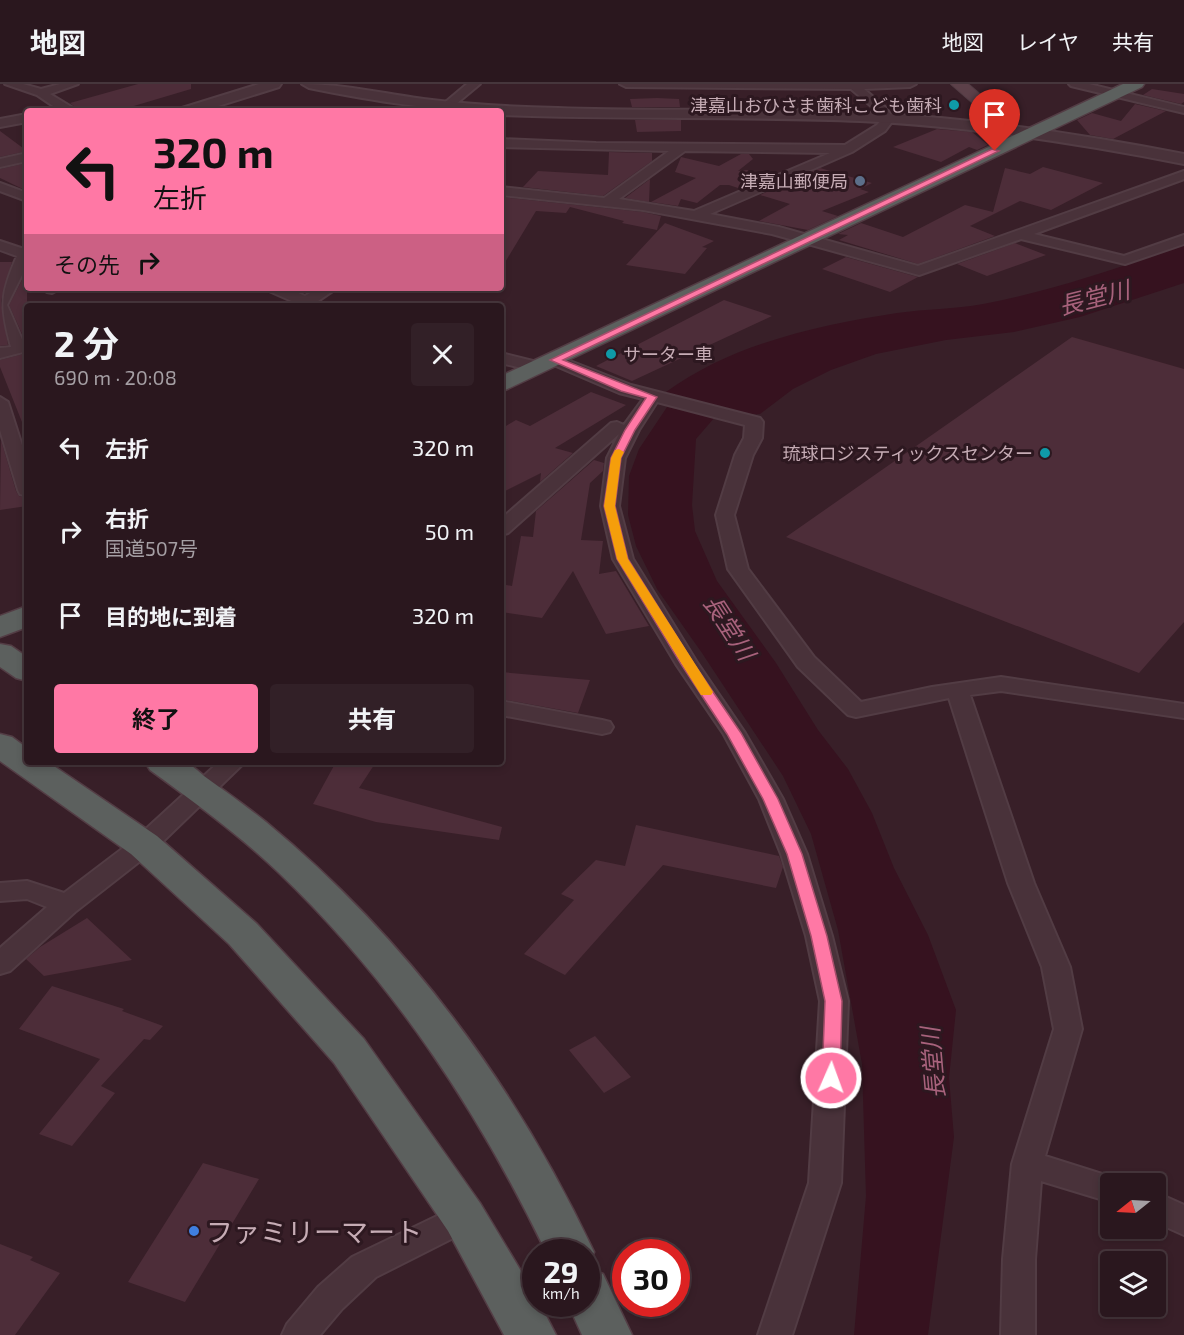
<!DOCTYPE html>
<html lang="ja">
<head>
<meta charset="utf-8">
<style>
  body { margin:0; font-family:"Exo 2","Noto Sans JP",sans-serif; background:#322027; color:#f1f3f6; height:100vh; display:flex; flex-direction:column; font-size:22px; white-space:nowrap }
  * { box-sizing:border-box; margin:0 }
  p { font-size:20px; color:#a59fa4 }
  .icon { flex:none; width:33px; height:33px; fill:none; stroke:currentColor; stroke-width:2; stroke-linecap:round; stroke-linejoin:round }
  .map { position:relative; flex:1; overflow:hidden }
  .panel { position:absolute; left:24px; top:219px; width:480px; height:462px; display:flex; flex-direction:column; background:#2a171e; border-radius:6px; box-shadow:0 3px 9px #0003,0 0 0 2px #46363c }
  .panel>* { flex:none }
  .hud { position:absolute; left:24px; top:24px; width:480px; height:183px; border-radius:6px; box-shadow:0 3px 9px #0003,0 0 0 2px #46363c; background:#ff78a5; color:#111; overflow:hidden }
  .needle { width:39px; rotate:252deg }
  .buttons { position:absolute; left:1100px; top:1089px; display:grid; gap:12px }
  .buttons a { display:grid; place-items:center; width:66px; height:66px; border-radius:6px; background:#2a171e; box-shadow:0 3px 9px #0003,0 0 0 2px #46363c; font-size:30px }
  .speed { position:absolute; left:522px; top:1155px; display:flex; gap:12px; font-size:30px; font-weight:700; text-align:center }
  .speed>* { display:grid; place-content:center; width:78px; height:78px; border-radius:50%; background:#2a171e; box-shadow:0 3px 9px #0003,0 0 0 2px #46363c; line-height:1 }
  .speed small { font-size:15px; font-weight:400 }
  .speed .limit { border:9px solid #d22; background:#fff; color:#111 }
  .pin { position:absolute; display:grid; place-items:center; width:51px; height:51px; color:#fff; margin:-62px -26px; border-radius:50% 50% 50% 0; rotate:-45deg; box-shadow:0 0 6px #0007 }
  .pin .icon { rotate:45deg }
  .me { position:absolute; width:66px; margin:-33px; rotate:2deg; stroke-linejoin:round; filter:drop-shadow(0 0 4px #0008) }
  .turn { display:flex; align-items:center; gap:21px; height:126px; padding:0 30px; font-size:27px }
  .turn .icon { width:78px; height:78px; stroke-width:2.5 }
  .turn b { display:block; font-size:42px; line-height:51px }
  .then { display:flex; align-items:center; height:57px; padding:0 30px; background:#0003; gap:12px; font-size:22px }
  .round { display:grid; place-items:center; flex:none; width:63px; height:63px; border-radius:6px; background:#322027 }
  .overview { display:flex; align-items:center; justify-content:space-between; height:102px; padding:0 30px }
  h1 { font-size:36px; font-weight:700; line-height:45px }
  .action { display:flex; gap:12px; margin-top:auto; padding:12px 30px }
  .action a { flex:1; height:69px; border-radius:6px; background:#ff78a5; color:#111; font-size:24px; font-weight:700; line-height:69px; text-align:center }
  .action a+a { background:#322027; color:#f1f3f6 }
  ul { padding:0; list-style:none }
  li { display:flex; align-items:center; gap:18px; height:84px; padding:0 30px }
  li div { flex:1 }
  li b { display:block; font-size:22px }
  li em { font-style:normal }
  header { display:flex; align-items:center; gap:36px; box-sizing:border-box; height:84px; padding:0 30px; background:#2a171e; border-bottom:2px solid #46363c }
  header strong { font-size:28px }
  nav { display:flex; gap:33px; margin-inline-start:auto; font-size:21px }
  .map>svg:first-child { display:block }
</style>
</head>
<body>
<header>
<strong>地図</strong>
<nav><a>地図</a><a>レイヤ</a><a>共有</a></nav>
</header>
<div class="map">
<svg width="1184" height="1251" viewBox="0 0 1184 1251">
  <rect width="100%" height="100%" fill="#381f28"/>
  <!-- water -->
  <path fill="#36121f" d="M1184 161V199L1080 233 1014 248 946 256 876 270 831 286 793 305 760 330 747 331 672 313 666 308C732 260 818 241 897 229 926 225 955 225 983 220 1052 207 1118 184 1184 161Z
    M667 323 715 333 696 355 692 421 695 447 717 497 776 579 818 646 848 685 872 729 894 784 928 851 956 926 949 994 954 1053 928 1251H854L866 1112 862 980 838 846 811 750 783 692 702 569 657 505 636 462 628 431 629 392 639 365Z"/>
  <!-- building -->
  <path fill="#4d2d39" d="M138 0H191V5L117 27H80L70 19Z
    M1152 5 1184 10V18L1181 20 1143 11Z
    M657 14 679 15 680 23H632L630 15Z
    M1135 20 1166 27 1113 55 1090 51 1077 36 1092 29 1121 37Z
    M635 36H681V47L637 48Z
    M937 45 972 48 988 61 977 66 969 63 941 78 893 63Z
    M0 47 27 67 0 73Z
    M609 68 652 69V77L603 112 523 103 538 87 608 91Z
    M741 70H749L753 75 738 87 747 86 771 92 741 105 729 101H720L697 119 681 115 678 122 651 118 696 94 675 88 681 73 719 82Z
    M27 79V107L0 94V85Z
    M1043 83 1103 99 1051 126 1020 117 970 142 995 152 918 180 839 156 848 151 838 150 861 139 903 153 965 121 993 128 1005 84 1030 90Z
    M820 84 872 99 860 105 869 108 822 127 838 132 808 146 759 137 790 120 760 111Z
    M650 95 649 118 625 114Z
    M501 113 643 128 661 132 657 146 622 139 624 137 570 123 566 129 536 127 501 185Z
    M665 139 714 157 702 163 707 164 685 190 626 181Z
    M1015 159 1046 171 987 192 957 180Z
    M846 173 918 193 890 208 822 185Z
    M0 178H12L1 217 8 261 0 262Z
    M27 186V261L9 221Z
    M724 216 772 232 632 297 596 282Z
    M1072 253 1184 285V538L1139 589 786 453Z
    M27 269V348H26L0 283V276Z
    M591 308 626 321 555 364 573 369 540 398 541 389 501 409V345L516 336 530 342Z
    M1 356 16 407 19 412 27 414V422L0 426Z
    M594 376 604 379 603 387 590 399 581 456 603 457 599 490 616 487 649 542 606 550 573 487 542 534 501 528V500L512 502 521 452 533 453 536 427Z
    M501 588 590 596 578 629 501 615Z
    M336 678H376L359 704 502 743 499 756 376 738 313 720Z
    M636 741 779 772 783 783 776 804 663 781 565 891 524 870 574 816 561 810 596 776 625 782Z
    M87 834 132 876 44 892 26 875 40 863Z
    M52 902 124 925 122 927 163 942 150 956 144 955 101 1002 115 1009 72 1062 39 1050 100 975 19 945Z
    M595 952 631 993 604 1009 569 966Z
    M203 1079 259 1095 185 1218 128 1198Z
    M0 1160 33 1173 30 1176 60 1189 15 1251H0Z"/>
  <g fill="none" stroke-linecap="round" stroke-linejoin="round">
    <!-- minor casing -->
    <g stroke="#523c44" stroke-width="4">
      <path id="minor" d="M5 0H23L41 5 60 0H78L50 10 78 27 59 26 37 11Z
        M467 0H480L450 25H442V21Z
        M620 0H916L910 3 864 5 885 23 894 35 885 47 852 68 710 130 779 143 918 182 1184 87V95L1034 150 1124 172 1184 151V160L1125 180 1021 155 919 191 772 150 643 126 501 111V103L604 114 669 67 501 63V55L596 59 845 61 877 41 882 35 877 27 851 5 626 3ZM685 67 830 69 694 127 619 115Z
        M1069 0H1089L1184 23V29L1071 2Z
        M27 30V38L0 43V35Z
        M27 69V77L0 83V75Z
        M0 99 27 109V117L0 107Z
        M0 157 27 166V181L7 221 27 267 0 274V264L11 263C0 222 0 211 17 172L0 166Z
        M45 204H59V205L52 209 47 208Z
        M267 204H287L305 212 319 204H337L318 217 325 222H290L294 218 269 207Z
        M501 269 545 280 547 283 539 288 501 279Z
        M555 271 631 301 760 334 763 338 762 354 753 371 734 431 748 485 814 573 861 618 932 603 1001 593 1184 620V634L1001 607 970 611 1034 799 1070 883 1082 945 1045 1072 1121 1096 1123 1100H1110V1118L1041 1097 1035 1175V1251H1001L1003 1175 1012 1080 1054 945 1042 883 1008 799 949 614 856 633 848 631 798 583 728 485 716 431 735 371 744 354 745 341 657 318 639 346 625 374 619 422 633 475 698 580 745 649 783 715 807 770 832 852 848 917 841 1099 792 1251H758L809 1099 820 917 806 852 781 770 759 715 723 649 676 580 613 475 601 422 607 374 619 350 508 449 501 451V435L611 339 617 338 624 341 643 315 619 309 549 279 547 276Z
        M0 313 8 318 27 377V412L20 410 18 406 0 346Z
        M501 617 602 636 610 638 613 643 610 648 602 650 501 631Z
        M219 678H245L153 767 75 828 10 887 0 890V864L47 823 27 815 0 817V799L27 797 64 809 135 755Z
        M1155 1108 1184 1121V1151L1155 1138Z
        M464 1119 475 1123 480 1133 475 1143 376 1193 342 1225 320 1251H282L287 1240 318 1203 352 1173Z"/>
    </g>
    <!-- tertiary casing -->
    <g stroke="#523c44" stroke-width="4">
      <path id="tertiary" d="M259 0H281L279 3 202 27H180L182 24Z
        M302 0C346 0 389 11 432 16 474 21 516 23 558 24 659 28 760 23 861 28 970 34 1077 49 1184 70V80C1077 59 969 42 860 37 740 32 621 36 501 31V27C435 27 373 17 309 4Z"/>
    </g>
    <!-- secondary casing -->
    <g stroke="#523c44" stroke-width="2">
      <path id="secondary" d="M951 0H968L1011 37 1003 42 997 40Z"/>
    </g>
    <!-- trunk casing -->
    <g stroke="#533d45" stroke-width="3">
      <path id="trunk" d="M1123 0H1144L1142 3 501 308V292Z
        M27 522V543L0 553V532Z
        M0 560 11 562 27 573V597L16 594 0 583Z
        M0 650 12 653 27 664V678H48L157 752 257 840 364 955 480 1119 536 1212V1220H540L556 1251H504L448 1147 334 979 229 860 131 770 0 677Z
        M145 678C156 678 175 674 186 678 192 681 199 688 204 692 225 707 246 722 266 738 407 855 516 1002 594 1168L587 1183 586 1168H546C477 1025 393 898 278 788 238 750 194 718 150 686Z
        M586 1184 603 1190 632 1251H582L568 1220H586Z"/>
    </g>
    <!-- minor -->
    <use href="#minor" fill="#49323a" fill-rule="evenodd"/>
    <!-- tertiary -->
    <use href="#tertiary" fill="#49323a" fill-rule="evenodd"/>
    <!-- secondary -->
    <use href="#secondary" fill="#5c4049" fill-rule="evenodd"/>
    <!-- trunk -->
    <use href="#trunk" fill="#5c605e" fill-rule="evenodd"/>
  </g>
  <!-- route -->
  <path fill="#ff78a5" stroke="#a64e6b" stroke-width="1.5" d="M992 65 999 67 563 276 657 313 635 346 621 374 615 422 628 475 694 580 741 649 778 715 802 770 827 852 842 917 840 994 837 999 831 1001 825 999 822 994 825 917 811 852 787 770 763 715 727 650 681 580 617 475 604 422 611 374 625 346 646 314 621 307 550 276Z"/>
  <!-- slow -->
  <path fill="#f59e0b" d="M619 365 624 368 621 374 615 422 628 475 713 608 711 611H701L617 475 604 422 611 374 615 366Z"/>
  <!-- markers -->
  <g fill="#0f9aa8" stroke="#2d1820" stroke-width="2">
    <circle cx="954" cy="21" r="6"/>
    <circle cx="611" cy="270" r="6"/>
    <circle cx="1045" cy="369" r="6"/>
  </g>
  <circle fill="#5c6f8a" stroke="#2d1820" stroke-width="2" cx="860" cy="97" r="6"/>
  <circle fill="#3f7fe0" stroke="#2d1820" stroke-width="2" cx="194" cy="1147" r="6"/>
  <g text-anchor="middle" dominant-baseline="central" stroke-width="6" stroke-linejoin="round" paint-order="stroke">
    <!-- far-poi labels -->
    <g font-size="18" fill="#c6acb5" stroke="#2d1820" text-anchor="end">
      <text x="942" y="21">津嘉山おひさま歯科こども歯科</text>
      <text x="848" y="97">津嘉山郵便局</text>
      <text x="623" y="270" text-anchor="start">サーター車</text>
      <text x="1033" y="369">琉球ロジスティックスセンター</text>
    </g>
    <!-- water labels -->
    <g font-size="24" font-style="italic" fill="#a8627c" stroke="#2d1820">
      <text transform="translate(1094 213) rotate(-14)">長堂川</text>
      <text transform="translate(730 543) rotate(57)">長堂川</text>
      <text transform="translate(932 979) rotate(-95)">長堂川</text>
    </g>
    <!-- near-poi labels -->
    <g font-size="27" fill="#c6acb5" stroke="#2d1820" text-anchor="start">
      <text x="206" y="1147">ファミリーマート</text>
    </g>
  </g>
</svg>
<div class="buttons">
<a><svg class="needle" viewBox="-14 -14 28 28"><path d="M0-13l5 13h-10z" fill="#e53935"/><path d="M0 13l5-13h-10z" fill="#a59fa4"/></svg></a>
<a><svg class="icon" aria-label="layers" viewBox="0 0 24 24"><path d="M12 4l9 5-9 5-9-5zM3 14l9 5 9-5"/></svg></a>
</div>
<div class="speed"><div>29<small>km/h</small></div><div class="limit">30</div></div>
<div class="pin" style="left:995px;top:67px;background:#d93025"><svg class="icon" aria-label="arrive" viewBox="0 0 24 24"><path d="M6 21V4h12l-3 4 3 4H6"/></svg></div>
<svg class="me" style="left:831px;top:994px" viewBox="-20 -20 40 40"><circle r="17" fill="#ff78a5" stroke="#fff" stroke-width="3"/><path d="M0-11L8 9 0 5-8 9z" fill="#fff"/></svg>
<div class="hud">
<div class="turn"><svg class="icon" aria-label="left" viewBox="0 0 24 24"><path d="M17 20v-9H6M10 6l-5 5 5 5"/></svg><div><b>320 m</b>左折</div></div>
<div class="then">その先<svg class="icon" aria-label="right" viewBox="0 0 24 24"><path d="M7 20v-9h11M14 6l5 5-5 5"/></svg></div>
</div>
<section class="panel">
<div class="overview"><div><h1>2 分</h1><p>690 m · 20:08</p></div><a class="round"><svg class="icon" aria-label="close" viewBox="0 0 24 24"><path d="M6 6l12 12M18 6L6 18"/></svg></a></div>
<ul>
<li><svg class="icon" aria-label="left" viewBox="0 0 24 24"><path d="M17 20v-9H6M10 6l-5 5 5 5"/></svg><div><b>左折</b></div><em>320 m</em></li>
<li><svg class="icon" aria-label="right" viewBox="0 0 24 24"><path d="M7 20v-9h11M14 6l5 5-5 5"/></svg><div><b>右折</b><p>国道507号</p></div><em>50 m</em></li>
<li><svg class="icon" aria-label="arrive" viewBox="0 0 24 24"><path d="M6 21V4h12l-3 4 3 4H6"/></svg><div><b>目的地に到着</b></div><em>320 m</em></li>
</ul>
<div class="action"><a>終了</a><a>共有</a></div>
</section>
</div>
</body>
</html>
